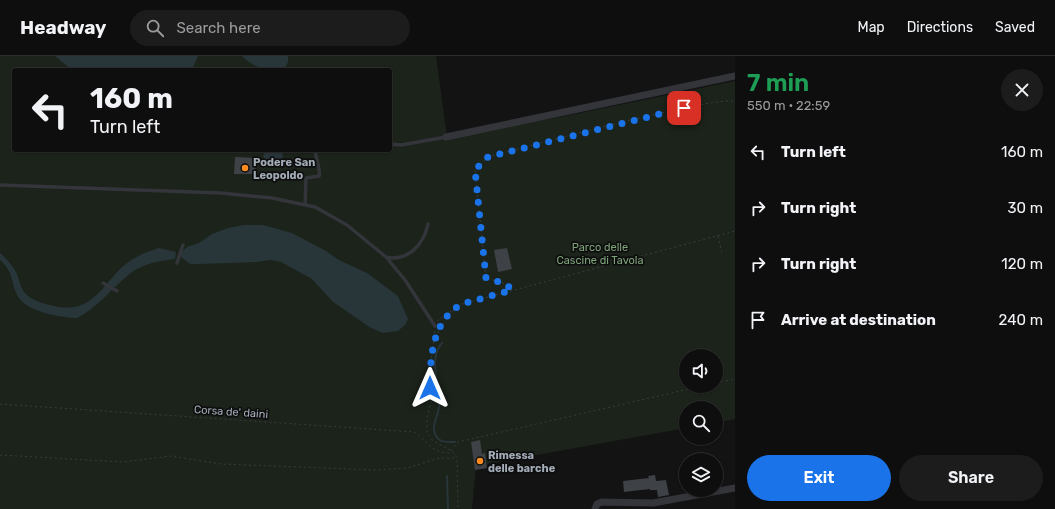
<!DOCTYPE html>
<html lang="en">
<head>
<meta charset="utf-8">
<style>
  body { margin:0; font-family:Rubik,sans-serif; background:#1c1c1d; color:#f1f3f6; height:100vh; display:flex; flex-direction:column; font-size:15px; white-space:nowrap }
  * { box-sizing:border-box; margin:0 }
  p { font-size:13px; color:#9b9c9e }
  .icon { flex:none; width:22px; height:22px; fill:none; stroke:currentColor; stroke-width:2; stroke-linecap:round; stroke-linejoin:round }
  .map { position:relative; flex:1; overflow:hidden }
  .panel { display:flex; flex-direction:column; background:#0e0e0f; width:320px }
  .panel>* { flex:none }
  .top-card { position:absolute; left:12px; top:12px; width:380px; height:84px; border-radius:4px; box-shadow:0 1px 3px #0004,0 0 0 1px #2e2e2f; background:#0e0e0f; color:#f1f3f6; overflow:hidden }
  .controls { position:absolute; left:679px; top:293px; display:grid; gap:8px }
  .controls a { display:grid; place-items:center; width:44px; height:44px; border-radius:50%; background:#0e0e0f; box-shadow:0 1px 3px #0004,0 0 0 1px #2e2e2f; font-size:20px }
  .pin { position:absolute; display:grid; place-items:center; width:34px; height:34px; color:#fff; margin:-17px; border-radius:8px; box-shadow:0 2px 6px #0006 }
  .me { position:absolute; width:44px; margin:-22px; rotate:0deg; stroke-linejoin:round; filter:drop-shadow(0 0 3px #0008) }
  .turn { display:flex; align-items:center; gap:14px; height:84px; padding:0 12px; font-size:18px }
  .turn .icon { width:52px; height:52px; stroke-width:2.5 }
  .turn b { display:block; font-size:28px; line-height:34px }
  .round { display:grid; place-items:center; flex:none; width:42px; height:42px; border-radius:21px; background:#1c1c1d }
  .headline { display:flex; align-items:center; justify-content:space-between; height:68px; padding:0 12px }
  h1 { font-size:24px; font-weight:600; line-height:30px; color:#1e9e55 }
  .action { display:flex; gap:8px; margin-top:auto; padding:8px 12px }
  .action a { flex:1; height:46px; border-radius:24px; background:#1a73e8; color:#fff; font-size:16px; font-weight:600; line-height:46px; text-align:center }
  .action a+a { background:#1c1c1d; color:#f1f3f6 }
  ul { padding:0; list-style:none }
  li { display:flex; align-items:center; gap:12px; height:56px; padding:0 12px }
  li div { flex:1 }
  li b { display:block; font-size:15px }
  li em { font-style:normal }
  header { display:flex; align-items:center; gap:24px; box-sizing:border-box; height:56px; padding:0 20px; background:#0e0e0f; border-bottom:1px solid #2e2e2f }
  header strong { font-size:19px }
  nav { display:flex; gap:22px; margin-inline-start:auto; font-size:14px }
  .search { width:280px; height:36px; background:#1c1c1d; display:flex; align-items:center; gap:10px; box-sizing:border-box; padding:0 14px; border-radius:22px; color:#9b9c9e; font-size:15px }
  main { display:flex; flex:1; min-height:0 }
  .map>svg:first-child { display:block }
</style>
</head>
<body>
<header>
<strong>Headway</strong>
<div class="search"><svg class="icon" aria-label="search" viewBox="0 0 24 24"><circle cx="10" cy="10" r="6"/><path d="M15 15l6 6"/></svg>Search here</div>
<nav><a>Map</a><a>Directions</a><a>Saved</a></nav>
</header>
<main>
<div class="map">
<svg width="735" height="453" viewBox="0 0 735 453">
  <rect width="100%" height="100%" fill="#131314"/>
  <!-- green -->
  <path fill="#1b231a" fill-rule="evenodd" d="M0 0H436L447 81 566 60 735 25V363L716 367V352H686V372L476 410 472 453H0ZM14 14H390V94H14ZM686 300H716V330H686Z"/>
  <!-- water -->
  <path fill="#283539" d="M55 0H198L192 14H72Z
    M242 0H288V6L284 14C266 14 255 13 242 0Z
    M264 94H283L282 107H263Z
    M244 169H263L292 177 326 195 339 204 367 217 398 240 408 263 405 269 398 275 383 277 371 272 333 246 312 223 281 206 271 204 256 206 201 208H190L182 202 180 198 187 191 199 187 212 178 228 172Z
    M159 192 176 196 175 203C160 205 144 207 131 217 112 231 99 251 77 262 62 262 28 256 19 242 10 228 15 217 0 204V197C6 202 12 209 16 216 20 224 20 234 28 240 36 246 45 248 54 250 90 258 99 234 121 212 132 202 145 196 159 192Z"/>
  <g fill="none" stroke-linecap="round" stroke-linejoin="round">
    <!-- stream -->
    <path stroke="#283539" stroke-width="2" d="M442 287C427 304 441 330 439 350 439 359 430 370 436 380 440 387 448 386 455 386
      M447 420 448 453"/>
  </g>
  <!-- building -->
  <path fill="#3e4145" d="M235 101 256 102 255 118H234Z
    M507 192 512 213 498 216 494 194Z
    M480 384 482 398 485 397 487 412 475 414 471 386Z
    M655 419 656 425 666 424 669 439 658 441 657 434H650V433L624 436 623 425 649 422 648 420Z"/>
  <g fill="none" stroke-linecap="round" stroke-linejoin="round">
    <!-- path -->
    <path stroke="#393d41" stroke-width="1" stroke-dasharray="2 3" stroke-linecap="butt" d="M682 38 685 52
      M718 180 722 197
      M511 234 506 228 486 222 475 114 488 101C518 93 722 37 735 46
      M437 265 462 248 735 175
      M435 275 431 306V345L427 363V377L433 385 452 395 457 402 458 453
      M434 286 439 274 455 252
      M716 327 735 323
      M0 348 414 376C428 385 430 396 449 397L458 386 702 330
      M0 399 123 406 170 400 221 408 376 414 407 412 439 402H456"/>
    <!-- service -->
    <path stroke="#33353a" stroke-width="3.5" d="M390 88 401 89 446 81
      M0 129 221 137 272 142 315 151 347 169 386 201 405 224 435 270
      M305 149 306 122 319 120C321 115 316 103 315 94
      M386 201C408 206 424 188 428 168
      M177 207 183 189
      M103 227 117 235"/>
    <!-- minor -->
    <path stroke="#33353a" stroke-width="7" d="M446 81 735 20
      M595 453 597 448 602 446 653 447 735 432"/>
  </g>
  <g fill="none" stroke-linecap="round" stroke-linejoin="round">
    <!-- route -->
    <path stroke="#1a73e8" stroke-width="7" stroke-dasharray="0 12.6" d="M430 332C430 302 432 264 462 248L512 234 506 228 486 222 475 114 488 101 684 52"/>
  </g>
  <!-- markers -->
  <g fill="#ff8d20" stroke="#0e0e0f" stroke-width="1.5">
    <circle cx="245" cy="112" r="4"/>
    <circle cx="480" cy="405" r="4"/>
  </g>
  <g text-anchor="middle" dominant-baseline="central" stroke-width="3.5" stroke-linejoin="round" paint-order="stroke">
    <!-- poi labels -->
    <g font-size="11" font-weight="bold" fill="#a3acb6" stroke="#0e0e0f" text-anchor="start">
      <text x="253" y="106">Podere San<tspan x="253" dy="13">Leopoldo</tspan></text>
      <text x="488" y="399">Rimessa<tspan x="488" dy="13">delle barche</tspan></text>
    </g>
    <!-- park labels -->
    <g font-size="11" fill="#7da378" stroke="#0e0e0f">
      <text x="600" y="191">Parco delle<tspan x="600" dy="13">Cascine di Tavola</tspan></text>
    </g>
    <!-- street labels -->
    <g font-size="11" fill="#a3acb6" stroke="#0e0e0f">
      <text transform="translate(231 356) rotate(4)">Corsa de' daini</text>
    </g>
  </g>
</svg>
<div class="controls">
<a><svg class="icon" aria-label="sound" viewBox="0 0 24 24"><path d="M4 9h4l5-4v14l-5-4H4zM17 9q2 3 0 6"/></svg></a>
<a><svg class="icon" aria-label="search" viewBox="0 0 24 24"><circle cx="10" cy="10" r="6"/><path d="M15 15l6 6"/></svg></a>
<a><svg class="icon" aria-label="layers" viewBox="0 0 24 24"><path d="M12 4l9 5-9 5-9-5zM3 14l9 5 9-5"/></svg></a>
</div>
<div class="pin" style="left:684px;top:52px;background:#d93025"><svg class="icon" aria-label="arrive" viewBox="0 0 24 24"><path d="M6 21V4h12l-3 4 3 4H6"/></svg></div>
<svg class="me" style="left:430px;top:332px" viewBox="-20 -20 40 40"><path d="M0-17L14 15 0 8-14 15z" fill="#1a73e8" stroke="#fff" stroke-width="4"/></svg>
<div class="top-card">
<div class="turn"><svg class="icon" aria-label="left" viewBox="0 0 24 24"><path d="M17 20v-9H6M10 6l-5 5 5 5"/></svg><div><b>160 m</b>Turn left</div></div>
</div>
</div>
<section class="panel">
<div class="headline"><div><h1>7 min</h1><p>550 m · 22:59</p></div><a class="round"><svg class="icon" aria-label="close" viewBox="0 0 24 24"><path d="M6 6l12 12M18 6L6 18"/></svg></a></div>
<ul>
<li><svg class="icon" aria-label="left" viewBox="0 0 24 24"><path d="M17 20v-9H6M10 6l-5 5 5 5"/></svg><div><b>Turn left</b></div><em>160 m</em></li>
<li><svg class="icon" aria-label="right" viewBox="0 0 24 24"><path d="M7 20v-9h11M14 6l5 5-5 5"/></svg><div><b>Turn right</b></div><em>30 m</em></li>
<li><svg class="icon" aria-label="right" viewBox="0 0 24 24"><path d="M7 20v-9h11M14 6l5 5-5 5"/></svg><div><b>Turn right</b></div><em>120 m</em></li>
<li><svg class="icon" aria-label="arrive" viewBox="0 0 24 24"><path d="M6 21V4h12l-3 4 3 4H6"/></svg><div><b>Arrive at destination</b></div><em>240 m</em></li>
</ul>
<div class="action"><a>Exit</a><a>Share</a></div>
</section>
</main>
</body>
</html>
